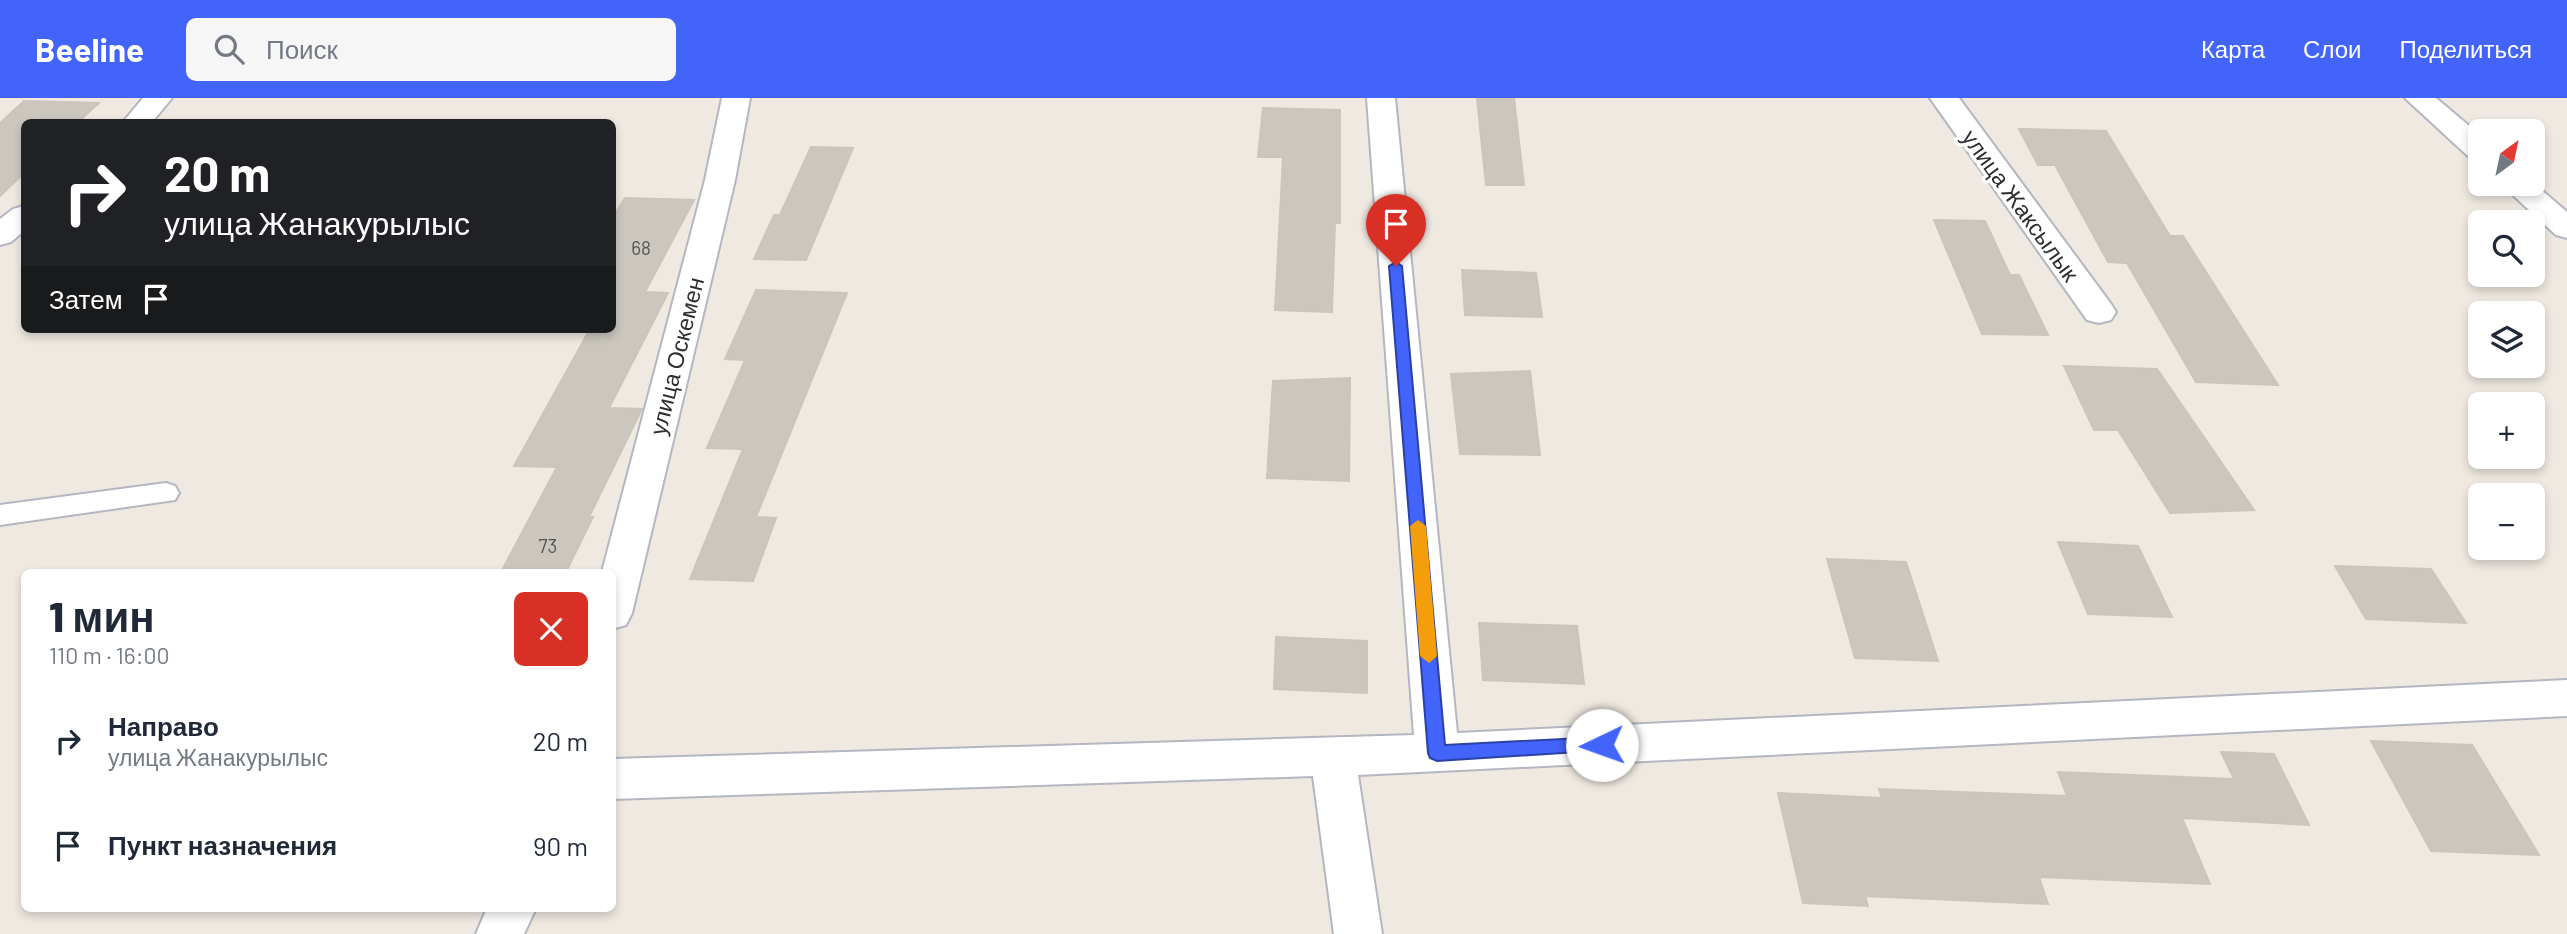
<!DOCTYPE html>
<html lang="ru">
<head>
<meta charset="utf-8">
<style>
  body { margin:0; font-family:Barlow,sans-serif; background:#f6f6f7; color:#1f2937; height:100vh; display:flex; flex-direction:column; font-size:26px; white-space:nowrap }
  * { box-sizing:border-box; margin:0 }
  p { font-size:23px; color:#747a83 }
  .icon { flex:none; width:38px; height:38px; fill:none; stroke:currentColor; stroke-width:2; stroke-linecap:round; stroke-linejoin:round }
  .map { position:relative; flex:1; overflow:hidden }
  .panel { position:absolute; left:21px; top:471px; width:595px; height:343px; display:flex; flex-direction:column; background:#fff; border-radius:10px; box-shadow:0 4px 10px #0003 }
  .panel>* { flex:none }
  .banner { position:absolute; left:21px; top:21px; width:595px; height:214px; border-radius:10px; box-shadow:0 4px 10px #0003; background:#202124; color:#fff; overflow:hidden }
  .needle { width:46px; rotate:33deg }
  .controls { position:absolute; left:2468px; top:21px; display:grid; gap:14px }
  .controls a { display:grid; place-items:center; width:77px; height:77px; border-radius:10px; background:#fff; box-shadow:0 4px 10px #0003; font-size:35px }
  .pin { position:absolute; display:grid; place-items:center; width:60px; height:60px; color:#fff; margin:-72px -30px; border-radius:50% 50% 50% 0; rotate:-45deg; box-shadow:0 0 7px #0007 }
  .pin .icon { rotate:45deg }
  .me { position:absolute; width:77px; margin:-38px; rotate:267deg; stroke-linejoin:round; filter:drop-shadow(0 0 5px #0008) }
  .turn { display:flex; align-items:center; gap:24px; height:147px; padding:0 28px; font-size:32px }
  .turn .icon { width:91px; height:91px; stroke-width:2.5 }
  .turn b { display:block; font-size:49px; line-height:60px }
  .then { display:flex; align-items:center; height:66px; padding:0 28px; background:#0003; gap:14px; font-size:26px }
  .round { display:grid; place-items:center; flex:none; width:74px; height:74px; border-radius:10px; background:#f6f6f7 }
  .headline { display:flex; align-items:center; justify-content:space-between; height:119px; padding:0 28px }
  h1 { font-size:42px; font-weight:800; line-height:52px }
  ul { padding:0; list-style:none }
  li { display:flex; align-items:center; gap:21px; height:105px; padding:0 28px }
  li div { flex:1 }
  li b { display:block; font-size:26px }
  li em { font-style:normal }
  header { display:flex; align-items:center; gap:42px; box-sizing:border-box; height:98px; padding:0 35px; background:#4264fb; color:#fff }
  header strong { font-size:33px }
  nav { display:flex; gap:38px; margin-inline-start:auto; font-size:24px }
  .search { width:490px; height:63px; background:#f6f6f7; display:flex; align-items:center; gap:18px; box-sizing:border-box; padding:0 24px; border-radius:10px; color:#747a83; font-size:26px }
  .map>svg:first-child { display:block }
</style>
</head>
<body>
<header>
<strong>Beeline</strong>
<div class="search"><svg class="icon" aria-label="search" viewBox="0 0 24 24"><circle cx="10" cy="10" r="6"/><path d="M15 15l6 6"/></svg>Поиск</div>
<nav><a>Карта</a><a>Слои</a><a>Поделиться</a></nav>
</header>
<div class="map">
<svg width="2567" height="836" viewBox="0 0 2567 836">
  <rect width="100%" height="100%" fill="#efe9e1"/>
  <!-- building -->
  <path fill="#cbc7bf" stroke="#cbc5ba" stroke-width="2" d="M1477 0H1514L1524 87H1486Z
    M24 3 99 5 78 24H24V75L0 98V25Z
    M1263 10 1340 12V125H1335L1332 214 1275 212 1283 59H1258Z
    M2019 31 2106 33 2170 138H2183L2278 287 2196 284 2127 165 2108 164 2055 67H2038Z
    M811 49 853 50 806 162 754 161 774 117H780Z
    M625 100 694 102 645 194 668 195 609 310 642 311 589 419H593L566 474H501L557 369 514 368 590 231H612V121Z
    M1934 122 1985 123 2010 177H2019L2048 237 1982 236Z
    M1462 172 1536 175 1542 219 1465 217Z
    M756 192 847 195 756 419 776 420 753 483 690 481 743 351 707 350 745 262 725 261Z
    M2064 268 2157 271 2254 412 2170 415 2118 332H2094Z
    M1530 273 1540 357 1460 356 1451 276Z
    M1350 280 1349 383 1267 380 1273 283Z
    M2058 444 2138 448 2172 519 2088 516Z
    M1827 461 1906 464 1938 563 1855 560Z
    M2335 468 2431 471 2466 525 2366 521Z
    M1479 525 1577 528 1584 586 1483 582Z
    M1276 539 1367 543V595L1274 591Z
    M2371 643 2472 647 2539 757 2431 753Z
    M2221 654 2274 656 2309 727 2182 720 2210 786 2039 779 2048 806 1865 798 1868 808 1803 805 1778 695 1882 700 1879 691 2067 698 2058 674 2234 681Z"/>
  <g fill="none" stroke-linecap="round" stroke-linejoin="round">
    <!-- service casing -->
    <g stroke="#b4b7c1" stroke-width="4">
      <path id="service" d="M166 385 175 388 179 395 175 402 0 427V407Z"/>
    </g>
    <!-- minor casing -->
    <g stroke="#b4b7c1" stroke-width="4">
      <path id="minor" d="M143 0H172L152 24H123Z
        M722 0H750L735 82 632 515 626 527 612 531V474H602L705 82Z
        M1367 0H1395L1457 635 2567 582V618L1358 677 1382 836H1334L1313 678 612 701V661L1414 637Z
        M1930 0H1959L2111 206 2116 214 2111 222 2099 225 2087 222Z
        M2405 0H2436L2480 37V62L2469 59Z
        M2532 84 2567 114V140L2556 137 2501 86Z
        M24 108V133L11 144 0 147V121L13 111Z
        M487 810H536L524 836H476Z"/>
    </g>
    <!-- service -->
    <use href="#service" fill="#fff" fill-rule="evenodd"/>
    <!-- minor -->
    <use href="#minor" fill="#fff" fill-rule="evenodd"/>
  </g>
  <!-- route -->
  <path fill="#4264fb" stroke="#2b41a3" stroke-width="2" d="M1396 164 1402 168 1445 647 1602 639 1609 641 1611 647 1609 652 1437 663 1430 660 1428 655 1389 168Z"/>
  <!-- slow -->
  <path fill="#f59e0b" d="M1418 422 1426 428 1437 558 1429 565 1420 558 1410 428Z"/>
  <g text-anchor="middle" dominant-baseline="central" stroke-width="7" stroke-linejoin="round" paint-order="stroke">
    <!-- number labels -->
    <g font-size="19" fill="#555452">
      <text x="641" y="149">68</text>
      <text x="548" y="447">73</text>
    </g>
    <!-- street labels -->
    <g font-size="23" fill="#2e2e2e" stroke="#fff">
      <text transform="translate(2021 107) rotate(54)">улица Жаксылык</text>
      <text transform="translate(676 258) rotate(-76)">улица Оскемен</text>
    </g>
  </g>
</svg>
<div class="controls">
<a><svg class="needle" viewBox="-14 -14 28 28"><path d="M0-13l5 13h-10z" fill="#e53935"/><path d="M0 13l5-13h-10z" fill="#747a83"/></svg></a>
<a><svg class="icon" aria-label="search" viewBox="0 0 24 24"><circle cx="10" cy="10" r="6"/><path d="M15 15l6 6"/></svg></a>
<a><svg class="icon" aria-label="layers" viewBox="0 0 24 24"><path d="M12 4l9 5-9 5-9-5zM3 14l9 5 9-5"/></svg></a>
<a>+</a>
<a>−</a>
</div>
<div class="pin" style="left:1396px;top:168px;background:#d93025"><svg class="icon" aria-label="arrive" viewBox="0 0 24 24"><path d="M6 21V4h12l-3 4 3 4H6"/></svg></div>
<svg class="me" style="left:1602px;top:647px" viewBox="-20 -20 40 40"><circle r="19" fill="#fff"/><path d="M0-13L10 11 0 6-10 11z" fill="#4264fb"/></svg>
<div class="banner">
<div class="turn"><svg class="icon" aria-label="right" viewBox="0 0 24 24"><path d="M7 20v-9h11M14 6l5 5-5 5"/></svg><div><b>20 m</b>улица Жанакурылыс</div></div>
<div class="then">Затем<svg class="icon" aria-label="arrive" viewBox="0 0 24 24"><path d="M6 21V4h12l-3 4 3 4H6"/></svg></div>
</div>
<section class="panel">
<div class="headline"><div><h1>1 мин</h1><p>110 m · 16:00</p></div><a class="round" style="background:#d93025;color:#fff"><svg class="icon" aria-label="close" viewBox="0 0 24 24"><path d="M6 6l12 12M18 6L6 18"/></svg></a></div>
<ul>
<li><svg class="icon" aria-label="right" viewBox="0 0 24 24"><path d="M7 20v-9h11M14 6l5 5-5 5"/></svg><div><b>Направо</b><p>улица Жанакурылыс</p></div><em>20 m</em></li>
<li><svg class="icon" aria-label="arrive" viewBox="0 0 24 24"><path d="M6 21V4h12l-3 4 3 4H6"/></svg><div><b>Пункт назначения</b></div><em>90 m</em></li>
</ul>
</section>
</div>
</body>
</html>
